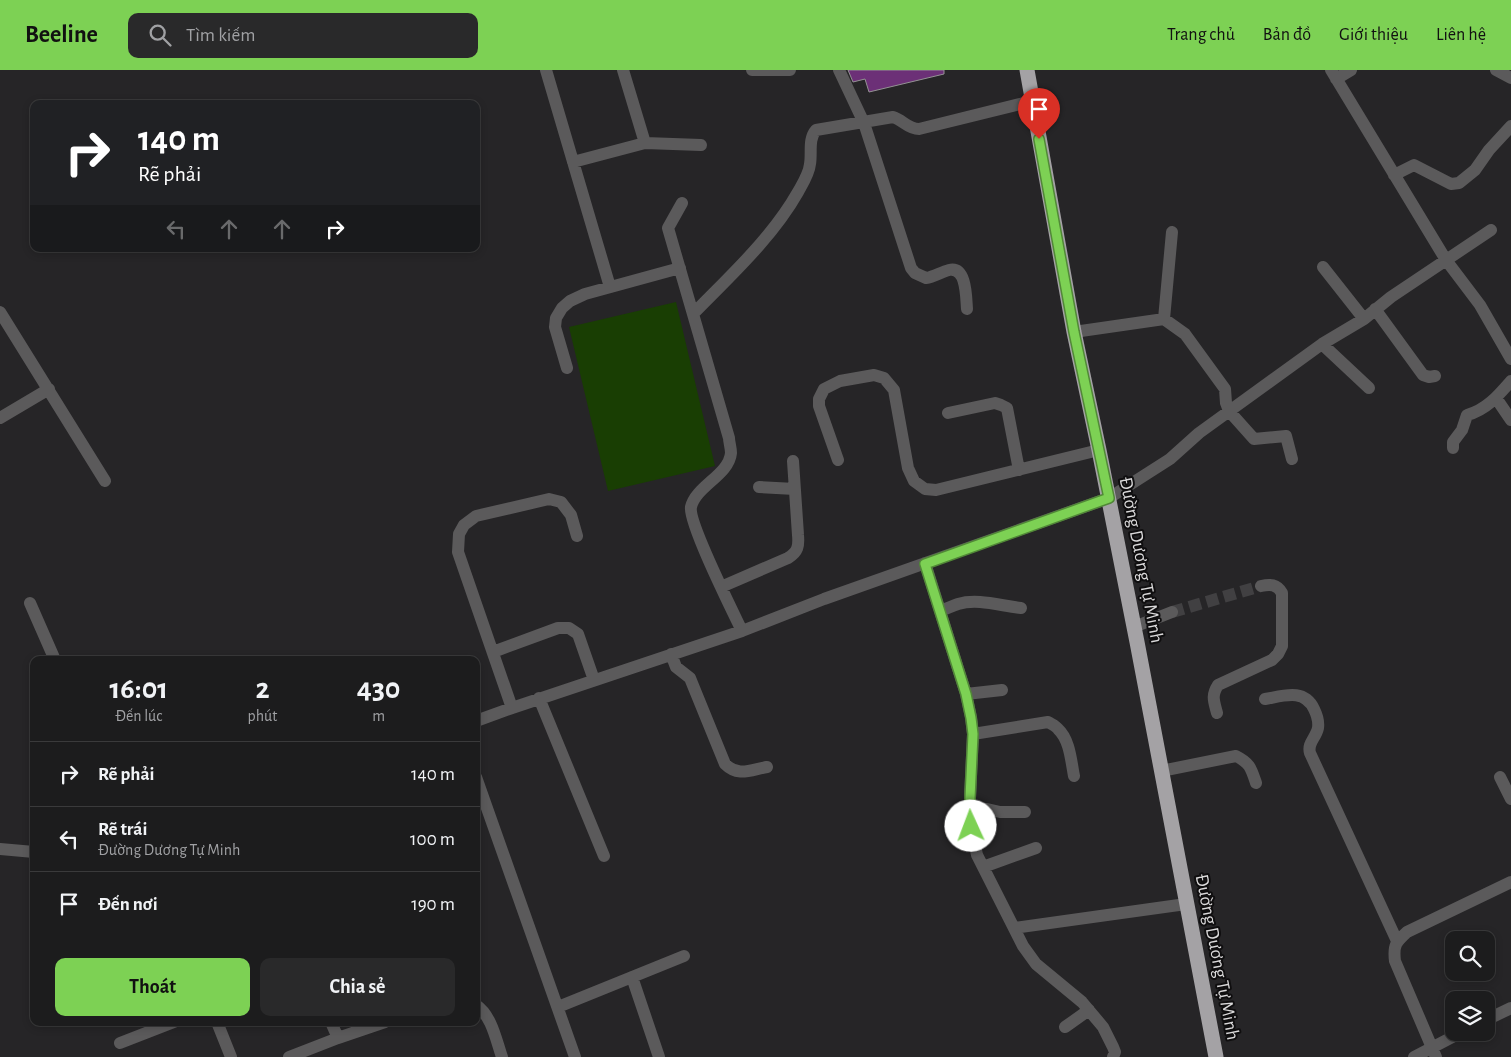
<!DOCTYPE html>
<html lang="vi">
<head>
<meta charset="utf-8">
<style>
  body { margin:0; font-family:"Alegreya Sans",sans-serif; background:#29292a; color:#f1f3f6; height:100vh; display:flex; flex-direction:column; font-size:19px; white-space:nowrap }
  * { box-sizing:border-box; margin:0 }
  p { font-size:16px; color:#a0a1a4 }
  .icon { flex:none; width:28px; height:28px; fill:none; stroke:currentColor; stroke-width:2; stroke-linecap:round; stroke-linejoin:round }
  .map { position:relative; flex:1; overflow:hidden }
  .side { position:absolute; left:30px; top:586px; width:450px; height:370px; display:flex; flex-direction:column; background:#1c1c1d; border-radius:10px; box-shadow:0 2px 8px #0003,0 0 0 1px #3a3a3b }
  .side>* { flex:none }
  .hud { position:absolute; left:30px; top:30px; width:450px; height:152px; border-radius:10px; box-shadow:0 2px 8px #0003,0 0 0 1px #3a3a3b; background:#202124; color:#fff; overflow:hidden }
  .controls { position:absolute; left:1445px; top:861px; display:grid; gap:10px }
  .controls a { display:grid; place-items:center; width:50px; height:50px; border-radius:10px; background:#1c1c1d; box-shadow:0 2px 8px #0003,0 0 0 1px #3a3a3b; font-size:25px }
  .pin { position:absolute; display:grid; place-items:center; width:42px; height:42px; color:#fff; margin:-51px -21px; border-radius:50% 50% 50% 0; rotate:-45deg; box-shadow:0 0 5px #0007 }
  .pin .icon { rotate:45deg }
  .me { position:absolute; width:55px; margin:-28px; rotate:358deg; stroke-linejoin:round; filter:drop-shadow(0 0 4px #0008) }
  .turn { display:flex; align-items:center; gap:18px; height:105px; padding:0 25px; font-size:22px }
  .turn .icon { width:65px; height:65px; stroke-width:2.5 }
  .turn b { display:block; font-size:35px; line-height:42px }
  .lanes { display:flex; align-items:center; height:48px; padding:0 25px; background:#0003; justify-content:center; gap:25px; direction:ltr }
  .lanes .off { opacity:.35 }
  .eta { display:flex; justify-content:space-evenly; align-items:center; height:85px; text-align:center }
  .eta b { font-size:30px; font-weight:600; line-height:35px }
  .cta { display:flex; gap:10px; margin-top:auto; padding:10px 25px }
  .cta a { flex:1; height:58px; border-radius:10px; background:#7dd154; color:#111; font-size:20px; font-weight:600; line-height:58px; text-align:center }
  .cta a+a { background:#29292a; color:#f1f3f6 }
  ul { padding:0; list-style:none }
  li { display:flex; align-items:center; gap:15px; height:65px; padding:0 25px; border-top:1px solid #3a3a3b }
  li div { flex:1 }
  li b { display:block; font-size:19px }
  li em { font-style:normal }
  header { display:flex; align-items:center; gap:30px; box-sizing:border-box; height:70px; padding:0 25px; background:#7dd154; color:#111 }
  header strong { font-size:24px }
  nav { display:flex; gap:28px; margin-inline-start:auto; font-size:18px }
  .search { width:350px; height:45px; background:#29292a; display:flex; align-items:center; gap:12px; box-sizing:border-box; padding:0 18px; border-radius:10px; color:#a0a1a4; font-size:19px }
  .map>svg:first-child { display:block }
</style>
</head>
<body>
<header>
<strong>Beeline</strong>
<div class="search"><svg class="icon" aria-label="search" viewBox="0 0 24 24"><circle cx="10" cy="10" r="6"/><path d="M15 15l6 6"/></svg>Tìm kiếm</div>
<nav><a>Trang chủ</a><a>Bản đồ</a><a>Giới thiệu</a><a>Liên hệ</a></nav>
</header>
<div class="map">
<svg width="1511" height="987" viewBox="0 0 1511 987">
  <rect width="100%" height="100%" fill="#262527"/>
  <!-- green -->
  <path fill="#193e03" d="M676 232 715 396 608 421 569 257Z"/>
  <!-- building -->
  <path fill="#6c3077" stroke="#949294" d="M848 0H944V4L869 22 865 9 853 12Z"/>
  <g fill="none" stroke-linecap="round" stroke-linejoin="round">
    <!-- minor-tunnel -->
    <path stroke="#414042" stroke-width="12" stroke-dasharray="12 6" stroke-linecap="butt" d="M1172 542 1261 516"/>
    <!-- minor -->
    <path stroke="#5b5a5b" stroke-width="12" d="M546 0 610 217
      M623 0 645 73
      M752 0H790
      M839 0 864 53 911 198 915 203 926 208C934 207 941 202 949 200 967 196 966 228 967 239
      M1331 0 1446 190 1480 235 1511 289
      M1496 0 1511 8
      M1336 9 1351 0
      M573 92 645 73 701 75
      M1394 105 1414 95 1451 114 1459 113 1475 100 1489 80 1511 56
      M682 133 668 158 729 368C729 372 731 378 731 383 729 405 696 416 691 437 688 452 733 542 742 561
      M1323 197 1364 249
      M1375 239 1423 305 1429 307 1435 306
      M0 242 105 411
      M693 244C730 206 772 168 798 122 803 113 809 104 810 94 812 83 808 69 816 60L893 47C903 50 908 59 919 59L1032 31
      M1164 249 1172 162
      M1074 262 1164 249 1185 264 1225 319 1226 333 1229 341 1254 369 1286 366 1292 389
      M1322 274 1369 318
      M567 298 555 257 556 248 562 238 570 231 585 224 680 198
      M1496 328 1511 350
      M948 343 995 333 1001 335 1007 338 1019 400
      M0 348 49 319
      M1453 378V372L1462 360 1467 345C1486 340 1498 326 1511 311
      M838 390 819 336V329L824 319 840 311 874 305 884 308 894 320 908 398 914 411 925 419 936 420 1099 380
      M759 417 795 419
      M925 493 966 624 971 647 973 664 970 728 971 756 977 785 1023 876 1036 894 1082 932 1103 957 1113 977 1115 982 1113 987
      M721 517 788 488C798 482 799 476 798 465L793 391
      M30 533 55 590
      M940 541C946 539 952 536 958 534 978 528 1001 536 1021 538
      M1134 557 1172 542
      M493 582 558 558H569L578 564 594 610
      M671 584 676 597 690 608 692 613 725 694C738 707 750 700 767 697
      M966 624 1002 620
      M539 628 604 786
      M1265 629C1283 626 1304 618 1314 639 1317 645 1319 651 1318 658 1316 668 1307 673 1310 683L1397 871
      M512 638 458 482 459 464 464 455 476 446 549 429 561 432 571 445 577 466
      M1217 643C1214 631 1211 626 1218 615L1272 590 1278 584 1282 576V523C1277 514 1270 514 1261 516
      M476 651 512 638 742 561 824 529 1109 428 1170 389 1199 363 1322 274 1364 249 1391 227 1491 160
      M973 664 1048 652C1051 654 1056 656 1058 659 1070 670 1071 691 1074 706
      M1161 701 1236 686C1250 693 1251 698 1256 713
      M476 707 575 987
      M1500 707 1511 729
      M971 741 987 739 1000 742H1025
      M0 779 34 782
      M983 797 1036 778
      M1014 858 1186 834
      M632 907 659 987
      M476 935C492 946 496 970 502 987
      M558 937 684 886
      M1486 950 1511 938
      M217 952 231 987
      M331 952 338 968
      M1065 957 1089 940
      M120 973 174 952
      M289 987 338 968 385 952
      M1414 987 1462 962
      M1436 987 1395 891C1393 875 1396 872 1407 862L1511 812"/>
    <!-- highway -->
    <path stroke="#a4a2a5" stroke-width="15" d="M1027 0 1074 262 1099 380 1137 572 1216 987"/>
  </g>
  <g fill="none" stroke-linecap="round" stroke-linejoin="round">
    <!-- route casing -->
    <g stroke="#518837" stroke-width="12">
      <path id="route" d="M971 756 970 728 973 664 971 648 966 624 925 494 1109 428 1074 262 1039 69"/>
    </g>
    <!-- route -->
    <use href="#route" stroke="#7dd154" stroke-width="9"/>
  </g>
  <g text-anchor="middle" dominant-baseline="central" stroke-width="4" stroke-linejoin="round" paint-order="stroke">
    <!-- street labels -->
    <g font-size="19" fill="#dad9da" stroke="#0f0e0f">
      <text transform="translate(1141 490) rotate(79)">Đường Dương Tự Minh</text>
      <text transform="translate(1217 887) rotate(79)">Đường Dương Tự Minh</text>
    </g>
  </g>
</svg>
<div class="controls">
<a><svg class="icon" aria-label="search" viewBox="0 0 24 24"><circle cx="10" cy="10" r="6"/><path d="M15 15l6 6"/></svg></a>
<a><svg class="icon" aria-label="layers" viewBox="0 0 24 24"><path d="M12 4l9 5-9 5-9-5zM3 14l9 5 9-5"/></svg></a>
</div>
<div class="pin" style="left:1039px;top:69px;background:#d93025"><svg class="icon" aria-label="arrive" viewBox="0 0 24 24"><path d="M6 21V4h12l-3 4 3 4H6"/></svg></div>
<svg class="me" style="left:971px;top:756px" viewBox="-20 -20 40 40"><circle r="19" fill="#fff"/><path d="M0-13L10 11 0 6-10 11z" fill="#7dd154"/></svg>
<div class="hud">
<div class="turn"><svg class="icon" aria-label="right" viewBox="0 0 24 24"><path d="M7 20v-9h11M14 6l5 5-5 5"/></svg><div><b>140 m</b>Rẽ phải</div></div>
<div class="lanes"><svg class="icon off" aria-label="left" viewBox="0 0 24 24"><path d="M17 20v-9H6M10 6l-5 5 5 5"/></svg><svg class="icon off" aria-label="ahead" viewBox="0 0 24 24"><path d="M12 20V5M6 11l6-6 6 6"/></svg><svg class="icon off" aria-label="ahead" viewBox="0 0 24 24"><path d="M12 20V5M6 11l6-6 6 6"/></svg><svg class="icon" aria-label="right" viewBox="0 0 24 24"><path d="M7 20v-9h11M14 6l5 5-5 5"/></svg></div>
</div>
<section class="side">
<div class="eta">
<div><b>16:01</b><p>Đến lúc</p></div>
<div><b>2</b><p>phút</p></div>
<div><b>430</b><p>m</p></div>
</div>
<ul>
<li><svg class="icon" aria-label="right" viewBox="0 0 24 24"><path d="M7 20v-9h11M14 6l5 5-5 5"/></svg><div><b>Rẽ phải</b></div><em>140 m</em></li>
<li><svg class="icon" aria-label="left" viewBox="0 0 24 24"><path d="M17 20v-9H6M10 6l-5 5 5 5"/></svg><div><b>Rẽ trái</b><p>Đường Dương Tự Minh</p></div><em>100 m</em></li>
<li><svg class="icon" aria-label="arrive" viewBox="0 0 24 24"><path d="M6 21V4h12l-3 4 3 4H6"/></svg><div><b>Đến nơi</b></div><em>190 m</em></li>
</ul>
<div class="cta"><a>Thoát</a><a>Chia sẻ</a></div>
</section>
</div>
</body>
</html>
